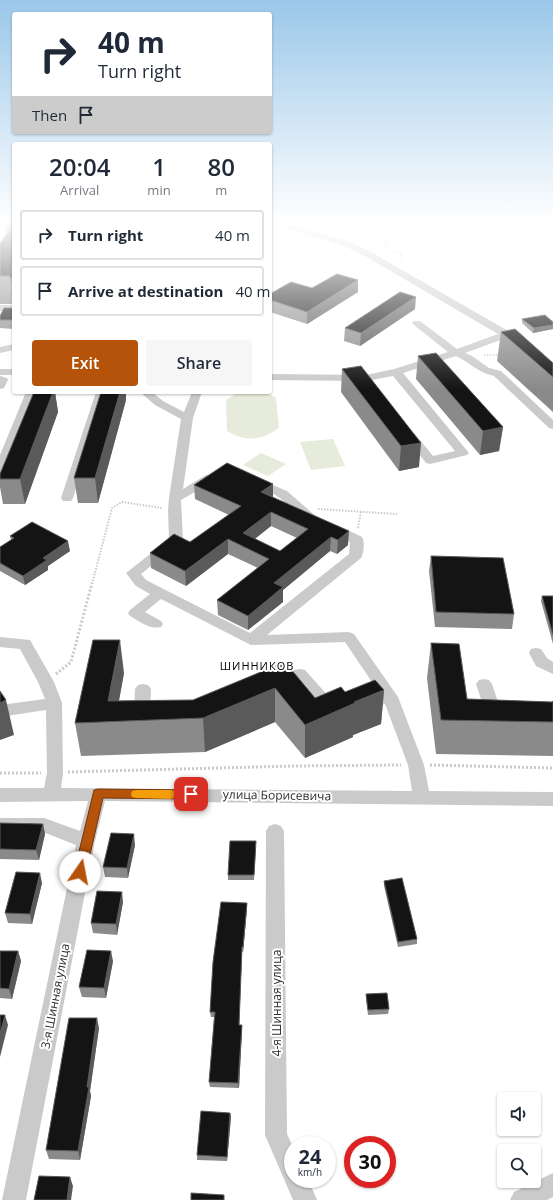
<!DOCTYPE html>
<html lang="en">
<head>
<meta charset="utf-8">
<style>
  body { margin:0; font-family:"Open Sans",sans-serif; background:#f6f6f7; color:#1f2937; height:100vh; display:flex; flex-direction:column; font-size:15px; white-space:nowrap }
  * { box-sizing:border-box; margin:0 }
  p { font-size:13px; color:#747a83 }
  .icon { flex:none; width:22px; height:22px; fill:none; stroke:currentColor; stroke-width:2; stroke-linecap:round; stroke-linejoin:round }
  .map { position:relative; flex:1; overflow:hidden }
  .panel { position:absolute; left:12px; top:142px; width:260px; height:252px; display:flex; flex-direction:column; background:#fff; border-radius:4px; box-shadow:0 1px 3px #0004 }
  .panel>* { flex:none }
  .top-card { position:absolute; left:12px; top:12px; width:260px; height:122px; border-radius:4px; box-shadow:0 1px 3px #0004; background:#fff; color:#1f2937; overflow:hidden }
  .buttons { position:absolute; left:497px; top:1092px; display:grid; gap:8px }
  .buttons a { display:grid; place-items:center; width:44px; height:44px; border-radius:4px; background:#fff; box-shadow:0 1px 3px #0004; font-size:20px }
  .speed { position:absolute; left:284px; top:1136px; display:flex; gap:8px; font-size:20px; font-weight:700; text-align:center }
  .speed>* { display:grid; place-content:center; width:52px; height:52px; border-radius:50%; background:#fff; box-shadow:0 1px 3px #0004; line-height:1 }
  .speed small { font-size:10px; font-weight:400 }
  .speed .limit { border:6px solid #d22; background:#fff; color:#111 }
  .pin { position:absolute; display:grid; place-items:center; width:34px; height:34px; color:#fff; margin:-17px; border-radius:8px; box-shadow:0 2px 6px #0006 }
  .me { position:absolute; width:44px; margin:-22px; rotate:12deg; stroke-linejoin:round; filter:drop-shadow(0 0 3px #0008) }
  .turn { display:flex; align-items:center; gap:14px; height:84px; padding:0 20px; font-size:18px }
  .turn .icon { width:52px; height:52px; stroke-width:2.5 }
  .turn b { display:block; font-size:28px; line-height:34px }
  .then { display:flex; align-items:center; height:38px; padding:0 20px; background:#0003; gap:8px; font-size:15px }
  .eta { display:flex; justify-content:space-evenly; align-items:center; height:68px; text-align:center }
  .eta b { font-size:24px; font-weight:600; line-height:28px }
  .cta { display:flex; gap:8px; margin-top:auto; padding:8px 20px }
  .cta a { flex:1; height:46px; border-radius:4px; background:#b45309; color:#fff; font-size:16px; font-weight:600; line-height:46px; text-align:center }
  .cta a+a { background:#f6f6f7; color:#1f2937 }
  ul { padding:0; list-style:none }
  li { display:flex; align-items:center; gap:12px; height:50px; margin:0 8px 6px; padding:0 12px; border:2px solid #e0e1e3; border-radius:4px }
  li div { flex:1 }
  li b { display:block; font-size:15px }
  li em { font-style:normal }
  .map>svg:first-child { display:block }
</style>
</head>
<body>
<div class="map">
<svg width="553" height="1200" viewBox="0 0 553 1200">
  <rect width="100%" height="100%" fill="#fff"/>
  <!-- green -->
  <path fill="#e6ebdb" d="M239 392C252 392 265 390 276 398L279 428C261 441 246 442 227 431L226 400Z
    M333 439 345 466 311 470 300 442Z
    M261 453 286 464 268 476 243 465Z"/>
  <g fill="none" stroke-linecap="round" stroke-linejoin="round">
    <!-- path-far2 -->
    <path stroke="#cacaca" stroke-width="1.5" stroke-dasharray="1.5 1.5" stroke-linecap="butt" d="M489 221 553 242
      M397 259 401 258V253L388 248 383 243 427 228V221
      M484 355H501"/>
    <!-- path-far1 -->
    <path stroke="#cacaca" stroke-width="2" stroke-dasharray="1.5 1.5" stroke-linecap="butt" d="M318 509 397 514
      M358 528 361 511
      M92 584 112 508 122 502 162 508"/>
    <!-- path -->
    <path stroke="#cacaca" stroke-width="3" stroke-dasharray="2 2" stroke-linecap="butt" d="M56 674 71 662 92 583
      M430 765 553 768
      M68 772 293 766 401 765
      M0 773H41"/>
    <!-- minor -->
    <path fill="#cacaca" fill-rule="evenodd" d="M270 221H278L350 242 371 252 522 339 523 341 518 344 506 338 465 353 472 356 489 368 501 371 553 420V429L549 428 494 376C479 373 469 362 456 356L403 373 469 453 467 455 430 464 426 463 406 437 404 435 406 433H414L433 456 455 451 393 376 366 381 270 380V374L366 375 394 369 448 352 414 325 412 323 414 321H420L457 349 498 334 365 256 344 246 270 224Z
      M0 305H14V311H0Z
      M14 344V350L0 353V347Z
      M0 369H14V375H0Z
      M0 376 7 378 8 380 4 388 0 389Z
      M26 392H36L6 470 4 473 0 474V455Z
      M96 392H106L73 498 71 501H63L61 498Z
      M140 392H152L163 401 184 412 192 392H202L193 418 183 489 206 475H214L216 478 214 481 181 500 183 540 141 574 146 580 250 633 349 554 350 542 327 531 326 528 327 525H337L362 537C365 542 364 553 361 558L267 635 349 632 354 634 398 697 424 765 429 791 553 792V806L105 801 95 841 26 1200H2L76 845 43 832H0V818H44L80 831 88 801 0 802V788H44L47 773 46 710 0 717V705L45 699 38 682 20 649 0 647V637L30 640 54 682 62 703 63 773 61 788 412 791 408 765 385 704 366 710 360 708 358 704 360 700 380 694 345 642 251 645 161 599 145 612 161 621 163 624 161 627C150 630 139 621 130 616L128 613 130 610 150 594 136 586 126 573 169 539 168 510 169 498 181 419 155 405Z
      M256 478 287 491 319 519 318 522C301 526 290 504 278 497 270 491 260 488 252 485L250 482 252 479Z
      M536 648 541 649 547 658 553 662V674L536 666 529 653 531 649Z
      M300 669 305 670 330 698 340 702 342 706 340 710C320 716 307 692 296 680L277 682 272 681 269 677 272 673Z
      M484 679 489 680 492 684 503 717 501 721 495 723 489 721 487 717 476 684 479 680Z
      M143 684 148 685 151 689 150 711 154 716 152 720 146 722 136 720 134 716 135 689 138 685Z
      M275 824 281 826 284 831 287 1134 293 1147V1179H308L317 1200H293L265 1135 266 831 269 826Z
      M553 1173V1197L547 1200H510L514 1192Z"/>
  </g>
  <!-- wall -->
  <path fill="#8a8a8a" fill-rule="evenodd" d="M4 221H14V304H0V244L6 234Z
    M358 280V292L307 324 270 312V294L312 288Z
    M14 308V329L0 328V316Z
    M415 309 360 346 344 341 345 328Z
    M522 319 553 322V329L533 333 522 323Z
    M501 332 553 363V412L497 361Z
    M418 356 503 427 499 451 480 455 416 379Z
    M342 369 419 467 399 471 341 392Z
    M34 392H55L58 412 25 504H3L0 487V474Z
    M126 400 98 503H78L74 478Z
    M273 484V497L348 545 337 554 330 551 283 590V602L248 630 218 615 217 600 258 568 228 554 186 586 151 568 150 553 190 542 229 515 195 499 194 485ZM271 526 297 538 280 551 255 539Z
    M10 536 70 551 48 566V570L25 585 0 571V547L11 540Z
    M431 556 514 614 512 629 435 627 429 571Z
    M542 596H553V644L541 601Z
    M431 643 467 699 552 702 553 701V756L436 754 427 678Z
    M285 662 315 698 345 692 384 690 381 724 353 735V737L305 758 275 722 205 752 81 756 75 723 124 673 119 701 193 700Z
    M0 823 43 824 45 834 39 860 0 859Z
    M135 845 128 878 105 877 103 867Z
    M256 847 254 880H228V875Z
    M384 881 417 939V944L398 947 384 886Z
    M42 883 32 924 8 923 5 913Z
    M123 902 117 935 93 933 91 923Z
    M247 903V908L243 952H242L239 1025 242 1030 239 1088 210 1087 209 1082 214 1017H211L210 1012Z
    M0 951H18L21 961 12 999 0 998Z
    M113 961 106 998 82 997 79 987Z
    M366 994 389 1009 388 1014 368 1015 366 999Z
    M99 1028 90 1091 91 1096 80 1160 49 1159 46 1150Z
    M230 1113 231 1117 227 1161 197 1160V1155Z"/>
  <!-- shaded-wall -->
  <path fill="#5a5a5a" d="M14 274V298L11 279Z
    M358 280V292L307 324V312Z
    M416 297 415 309 360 346 361 333Z
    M14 318V328L13 320Z
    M553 325V329L533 333 534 328Z
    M53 392H55L58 412 25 504 20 479Z
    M120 392H126V400L98 503 95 478Z
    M503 427 499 451 480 455 483 431Z
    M421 443 419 467 399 471 401 446Z
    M273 484V497L261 492Z
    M271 512V526L243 548V533Z
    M349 531 348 545 337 554 338 540Z
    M331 537 330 551 283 590V602L248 630V616L274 583Z
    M228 539V554L186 586 185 571Z
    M68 541 70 551 48 566V570L25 585 23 576 43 558Z
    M120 640 124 673 115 721 108 701Z
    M275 688V722L205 752 203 718Z
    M384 690 381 724 353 735V737L305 758V725L354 702Z
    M6 700 14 735 0 740V703Z
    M43 824 45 834 39 860 36 850Z
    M134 834 135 845 128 878 127 868Z
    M40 873 42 883 32 924 30 914Z
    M122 892 123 902 117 935 116 924Z
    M247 903V908L243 952V947Z
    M242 947V952L239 1030V1025Z
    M18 951 21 961 12 999 9 989Z
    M111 951 113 961 106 998 104 988Z
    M5 1015 8 1025 0 1057V1034Z
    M97 1018 99 1028 90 1091 91 1096 80 1160 78 1151Z
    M242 1025V1030L239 1088 238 1083Z
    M230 1113 231 1117 227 1161V1157Z
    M70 1177 73 1186 71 1200H67Z"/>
  <!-- building -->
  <path fill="#141414" stroke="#5a5a5a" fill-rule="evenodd" d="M14 221V274L11 279 9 276H0V244Z
    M337 274 358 280 307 312 270 300V294L291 282 312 288Z
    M400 292 416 297 361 333 345 328Z
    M4 308H14V318L13 320H0V316Z
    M545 315 553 322V325L534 328 522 319Z
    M515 329 553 363V377L501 332Z
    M436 353 503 427 483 431 418 356Z
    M361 366 421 443 401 446 342 369Z
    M34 392H53L20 479H0V474Z
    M101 392H120L95 478H74Z
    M227 463 273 484 261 492 349 531 338 540 331 537 274 583 283 587 248 616 217 600 269 559 228 539 185 571 150 553 174 534 190 542 241 506 194 485ZM271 512 308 529 280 551 243 533Z
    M32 522 68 541 43 558 47 560 23 576 0 563V547L14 538 10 536Z
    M431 556 503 558 514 614 436 612Z
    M542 596H553V635Z
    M93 640H120L108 701 193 700 285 662 315 698 341 687 345 692 375 680 384 690 354 702 355 703 305 725 275 688 203 718 75 723Z
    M431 643 459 644 467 699 552 702 553 701V722L441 720Z
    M0 691 6 700 0 703Z
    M0 823 43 824 36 850 0 849Z
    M111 833 134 834 127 868 103 867Z
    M230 841H256L254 875H228Z
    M16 872 40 873 30 914 5 913Z
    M402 878 417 939 398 942 384 881Z
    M97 891 122 892 116 924 91 923Z
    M221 902 247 903 243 947H242L239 1025H242L238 1083 209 1082 215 1012H210L213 962Z
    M87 950 111 951 104 988 79 987Z
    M0 951H18L9 989 0 988Z
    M387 993 389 1009 368 1010 366 994Z
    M0 1015H5L0 1034Z
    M69 1018H97L87 1087H89L78 1151 46 1150Z
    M201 1111 230 1113 227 1157 197 1155Z
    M39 1176 70 1177 67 1200H34Z
    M191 1193 224 1195V1200H191Z"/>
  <!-- sky -->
  <linearGradient id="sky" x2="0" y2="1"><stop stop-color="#9ac7e9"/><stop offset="0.57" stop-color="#fff"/><stop offset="1" stop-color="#fff" stop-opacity="0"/></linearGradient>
  <rect width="553" height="389" fill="url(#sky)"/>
  <!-- route -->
  <path fill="#b45309" stroke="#753606" d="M98 789 191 790 195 791 196 794 195 797 191 799 103 798 86 872 84 876 80 877 76 876 74 872 93 794 94 790Z"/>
  <!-- slow -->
  <path fill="#f59e0b" d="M136 790H171L175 791 177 794 175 797 171 799 136 798 132 797 131 794 132 791Z"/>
  <g text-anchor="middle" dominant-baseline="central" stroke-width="4" stroke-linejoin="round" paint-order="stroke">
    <!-- neighbourhood labels -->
    <g font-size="11" letter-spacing="1" fill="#000" stroke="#fff">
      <text x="257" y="665">ШИННИКОВ</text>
    </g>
    <!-- near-street labels -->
    <g font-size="12" fill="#2d2d2d" stroke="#fff">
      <text transform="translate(277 795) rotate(1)">улица Борисевича</text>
      <text transform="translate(55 996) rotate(-79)">3-я Шинная улица</text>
      <text transform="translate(276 1003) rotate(-90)">4-я Шинная улица</text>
    </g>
  </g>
</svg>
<div class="buttons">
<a><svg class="icon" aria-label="sound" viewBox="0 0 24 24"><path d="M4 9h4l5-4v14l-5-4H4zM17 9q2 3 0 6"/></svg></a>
<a><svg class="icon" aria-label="search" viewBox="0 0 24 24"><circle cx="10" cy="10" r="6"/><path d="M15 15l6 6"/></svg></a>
</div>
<div class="speed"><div>24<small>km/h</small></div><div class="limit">30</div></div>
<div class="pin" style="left:191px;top:794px;background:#d93025"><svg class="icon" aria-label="arrive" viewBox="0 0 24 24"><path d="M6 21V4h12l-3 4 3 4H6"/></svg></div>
<svg class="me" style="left:80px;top:872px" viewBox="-20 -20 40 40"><circle r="19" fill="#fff"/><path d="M0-13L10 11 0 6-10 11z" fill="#b45309"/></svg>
<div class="top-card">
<div class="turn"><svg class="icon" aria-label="right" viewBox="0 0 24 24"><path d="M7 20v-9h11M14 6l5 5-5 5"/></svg><div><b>40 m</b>Turn right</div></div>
<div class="then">Then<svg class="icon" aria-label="arrive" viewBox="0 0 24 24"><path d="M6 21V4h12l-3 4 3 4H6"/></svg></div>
</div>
<section class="panel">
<div class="eta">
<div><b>20:04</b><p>Arrival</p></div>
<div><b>1</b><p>min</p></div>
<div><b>80</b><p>m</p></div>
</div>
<ul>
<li><svg class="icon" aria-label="right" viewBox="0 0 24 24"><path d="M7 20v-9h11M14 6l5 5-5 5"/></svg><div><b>Turn right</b></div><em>40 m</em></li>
<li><svg class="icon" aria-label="arrive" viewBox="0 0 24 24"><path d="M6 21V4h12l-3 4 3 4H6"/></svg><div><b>Arrive at destination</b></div><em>40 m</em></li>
</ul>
<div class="cta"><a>Exit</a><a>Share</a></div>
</section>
</div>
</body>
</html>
